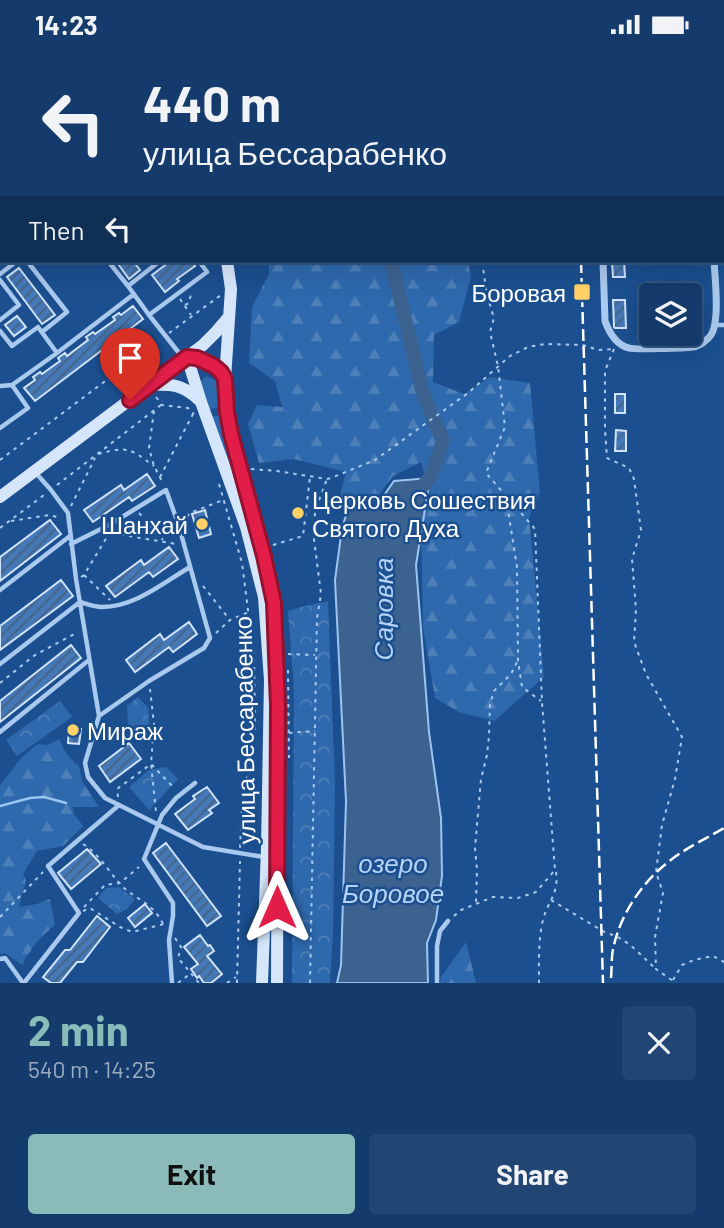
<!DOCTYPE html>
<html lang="en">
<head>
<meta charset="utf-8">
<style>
  body { margin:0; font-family:Barlow,sans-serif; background:#214673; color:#f1f3f6; height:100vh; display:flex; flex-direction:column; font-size:26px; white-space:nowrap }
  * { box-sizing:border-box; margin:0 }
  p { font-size:23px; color:#9dadc1 }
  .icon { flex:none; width:38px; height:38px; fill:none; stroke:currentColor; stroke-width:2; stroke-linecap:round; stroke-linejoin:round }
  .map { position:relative; height:934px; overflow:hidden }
  .side { display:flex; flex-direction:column; background:#143b6b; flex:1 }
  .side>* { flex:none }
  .top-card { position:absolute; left:0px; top:0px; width:724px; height:214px; box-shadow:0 7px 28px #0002,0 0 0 2px #33557e; background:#143b6b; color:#f1f3f6; overflow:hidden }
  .tools { position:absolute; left:639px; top:234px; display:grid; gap:14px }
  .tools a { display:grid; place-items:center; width:63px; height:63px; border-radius:7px; background:#143b6b; box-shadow:0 7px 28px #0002,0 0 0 2px #33557e; font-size:35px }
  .pin { position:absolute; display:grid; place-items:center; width:60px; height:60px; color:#fff; margin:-72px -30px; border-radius:50% 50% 50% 0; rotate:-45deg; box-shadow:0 0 7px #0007 }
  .pin .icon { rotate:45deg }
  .me { position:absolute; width:77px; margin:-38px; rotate:0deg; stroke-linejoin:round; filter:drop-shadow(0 0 5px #0008) }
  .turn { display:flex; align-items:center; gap:24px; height:147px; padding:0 28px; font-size:32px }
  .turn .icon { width:91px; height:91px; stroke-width:2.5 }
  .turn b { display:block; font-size:49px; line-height:60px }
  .then { display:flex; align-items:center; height:66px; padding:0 28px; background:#0003; gap:14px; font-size:26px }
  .round { display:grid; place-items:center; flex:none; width:74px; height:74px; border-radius:7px; background:#214673 }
  .overview { display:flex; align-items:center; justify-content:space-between; height:119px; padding:0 28px }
  h1 { font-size:42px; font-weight:700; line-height:52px; color:#8bbbb9 }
  .action { display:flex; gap:14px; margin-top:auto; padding:14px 28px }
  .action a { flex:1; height:80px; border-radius:7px; background:#8bbbb9; color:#111; font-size:28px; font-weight:700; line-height:80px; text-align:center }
  .action a+a { background:#214673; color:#f1f3f6 }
  .status { display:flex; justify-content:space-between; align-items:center; height:49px; padding:0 35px; background:#143b6b; direction:ltr }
  .status svg { height:19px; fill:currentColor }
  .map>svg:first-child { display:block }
</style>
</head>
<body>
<div class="status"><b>14:23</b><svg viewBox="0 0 49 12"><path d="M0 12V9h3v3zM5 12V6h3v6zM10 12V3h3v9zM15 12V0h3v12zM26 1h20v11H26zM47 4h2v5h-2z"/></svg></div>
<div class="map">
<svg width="724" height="934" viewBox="0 0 724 934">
  <defs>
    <pattern id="forest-firs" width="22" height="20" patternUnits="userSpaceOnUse" patternTransform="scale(1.75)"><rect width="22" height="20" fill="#2e69ad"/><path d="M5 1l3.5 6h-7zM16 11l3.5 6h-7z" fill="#4d80b9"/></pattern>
    <pattern id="park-crowns" width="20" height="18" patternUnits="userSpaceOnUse" patternTransform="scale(1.75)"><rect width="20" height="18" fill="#2e69ad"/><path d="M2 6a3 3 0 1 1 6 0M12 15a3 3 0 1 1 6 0" fill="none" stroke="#4d80b9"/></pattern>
    <pattern id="building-hatch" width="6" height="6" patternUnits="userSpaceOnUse" patternTransform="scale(1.75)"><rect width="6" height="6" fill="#4478b7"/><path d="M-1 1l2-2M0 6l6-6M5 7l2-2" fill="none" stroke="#486282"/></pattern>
  </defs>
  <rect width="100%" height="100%" fill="#1b4f8f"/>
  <!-- grass -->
  <path fill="#2e69ad" d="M206 327 216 332 219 358 207 361 200 332Z
    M220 366 232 400 261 505 210 368Z"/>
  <!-- forest -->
  <path fill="url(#forest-firs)" d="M228 0H467V2H228Z
    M269 212H468L471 228 459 273 434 286 433 333 464 345 490 328 530 334 540 444 529 468 544 628 494 672 459 663 435 649 423 578 421 476 431 449 421 413 393 427 373 454 337 458 346 423 294 410 259 414 248 375 257 356 282 358 275 332 249 314 252 258 269 225Z
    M59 690C64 702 69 709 79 717L82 732 99 758H72L75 766 83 777 63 797 37 802 23 825 26 831 19 858 37 855 50 850 55 876C41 887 31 899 22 916L5 904 0 905V736L23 707 38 695 48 696Z
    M466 893 476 934H440L441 928Z"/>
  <!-- park -->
  <path fill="url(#park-crowns)" d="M328 552 335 733 333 885 330 934H292L294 641 288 562 297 559Z
    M138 648 148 659 150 684 128 677 127 657Z
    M60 652 72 668 17 707 6 691Z
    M166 718 178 730 149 761 129 738 149 721Z
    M119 838 135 850 127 860 117 865 98 849 106 839Z"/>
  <!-- water -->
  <path fill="#3c6290" stroke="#9cc4f0" stroke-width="2" d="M430 429 416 516 429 683 441 769 442 827 436 871 427 894 428 934H337L341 916 346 752 335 531 342 479 348 460 376 458 394 432Z"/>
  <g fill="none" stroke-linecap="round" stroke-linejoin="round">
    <!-- stream -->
    <path stroke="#9cc4f0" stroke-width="2.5" d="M0 757 30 749 44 748 66 754"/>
    <!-- river -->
    <path stroke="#3c6290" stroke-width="14" d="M290 2 292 0
      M391 212 423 345 443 392 430 429 419 441"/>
  </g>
  <!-- building -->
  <path fill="url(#building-hatch)" stroke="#cfe3fa" stroke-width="2" d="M116 212H133L140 221 129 230Z
    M166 212H191L195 217 177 230 179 232 165 243 152 226 168 214Z
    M612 212H624L625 228H613Z
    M19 219 55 266 42 275 7 228Z
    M613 251H625L626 279H615L614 278Z
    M133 257 143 270 35 352 24 339 35 331 33 328 40 323 42 325 60 312 58 309 65 304 67 307 88 291 86 288 93 283 95 285 115 271 113 268 119 264 121 266Z
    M17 267 26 278 14 287 5 276Z
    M615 345H625V364H615Z
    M616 381 626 382V402H615Z
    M147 425 155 437 132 452 129 448 93 473 84 461 121 436 124 441Z
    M205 461 211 485 199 489 192 465Z
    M50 471 61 485 0 532V508Z
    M169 498 178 510 153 528 149 523 115 548 106 537 141 511 144 516Z
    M61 531 73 547 0 601V577Z
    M189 573 197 585 173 603 169 598 135 623 126 611 160 585 164 591Z
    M71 596 81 609 0 673V652Z
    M69 679 81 680 79 695 68 694Z
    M129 694 141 710 110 733 99 717Z
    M207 738 219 754 209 761 212 764 188 781 175 765 195 750 193 747Z
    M166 794 221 867 207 877 153 804Z
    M87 800 101 815 71 840 58 824Z
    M145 855 152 864 135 878 128 869Z
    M97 867 110 878 83 913H77L60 934H51L43 928 65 901H70Z
    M200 886 208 897 210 896 214 902 207 907 222 925 211 934H204L199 927 197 929 191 920 198 915 184 898Z"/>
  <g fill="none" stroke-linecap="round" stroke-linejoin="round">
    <!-- path -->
    <path stroke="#a9c9ee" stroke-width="2" stroke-dasharray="3.5 5" stroke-linecap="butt" d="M523 0V2
      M502 2 503 0
      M180 250 191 266
      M185 256 189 254 191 245 189 244
      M169 284 221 246
      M614 300 605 322V380L607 409 629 419 634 430 641 481 632 510 636 560 634 593 646 625 682 688 675 730 662 776 656 823 663 844 655 888 656 920 673 932V934
      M132 312 159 291
      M156 348 162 356 188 359 194 365
      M154 362 149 399 154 417 163 434
      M98 405C129 397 129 399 154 417
      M0 411 132 312 141 324
      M251 420 277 422 327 430 331 429 375 411 468 344 510 307 528 298 545 295 583 296 598 301 615 300
      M160 428 193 365
      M219 435 242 514 254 608 255 680 242 757 240 799
      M57 436 161 356
      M506 448 517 518 518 611 522 638 541 652
      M71 457 95 409
      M139 464 163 491
      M187 468 190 464 223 451
      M11 472 49 466 61 469
      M0 479 44 446
      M114 481 117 485 176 495
      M273 496 303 487 310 428
      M84 526 110 551
      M81 528 84 526 110 483
      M203 537 230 571
      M216 584 230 571 249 563
      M288 605 315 606
      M288 621 289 709
      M0 634 35 606 78 583
      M150 640 154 675 151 715 156 763
      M289 684 315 682
      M118 748 117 740 151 715 175 740
      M83 795C99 805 109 823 122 837 138 852 153 854 163 875
      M551 851 606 884C626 888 640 906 655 919
      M476 853 477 821 475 799 481 730 487 706 489 687 490 655 494 642 511 625 518 611
      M84 858 105 836 120 834 139 818
      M83 862 90 859 120 878 132 883 164 875
      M454 867 461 861 493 848 518 849 536 843 555 821 542 653 535 480 486 424 505 378 498 317 490 283 494 269 487 246 482 212
      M0 868 43 823
      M175 889 181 898 178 909 199 934
      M673 931 682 916 694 911 713 907 724 913
      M178 934 190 925
      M227 934 236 928
      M237 934 240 812
      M310 934 317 569 321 545 314 490 315 462 327 430
      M539 934C539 914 538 891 543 871 548 851 559 846 556 823"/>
    <!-- lane -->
    <path stroke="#a9c9ee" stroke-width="4.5" d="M11 0 13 2
      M0 27 2 26
      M0 70 2 69
      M0 112 2 111
      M0 156 2 154
      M0 194 2 193
      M27 212 67 263 42 283
      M108 212 128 237
      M160 212 128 237 149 266 207 223 199 212
      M0 225 17 212
      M0 231 19 256 0 271
      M149 266 183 309
      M715 276H724
      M0 282 12 297 38 278 57 304
      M0 337 12 336 57 304 134 245
      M0 379 28 359 12 336
      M35 423 51 441 68 464 76 530 99 667 85 714 88 728 105 749 203 798 264 808
      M71 495 109 476 166 441 178 474 210 589 204 599 149 632 99 667
      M0 541 70 487
      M0 615 80 553C87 555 95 558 102 558 135 558 163 534 190 518
      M0 683 89 611
      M0 910 5 909 23 934
      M24 934 79 864 48 817 119 756
      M172 934 169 891 173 867V854L144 810 162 766 176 749 195 734
      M437 934V897L440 882 448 872"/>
    <!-- street -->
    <path stroke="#a9c9ee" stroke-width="7" d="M608 0V2
      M696 0V2
      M603 212 605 272C609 283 616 296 629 299 635 301 685 299 693 298 699 297 708 291 711 286 720 272 715 229 714 212"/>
    <!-- secondary -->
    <path stroke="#d6e6fa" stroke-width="12" d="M155 0 156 2
      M486 2 487 0
      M227 212 231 240 225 330 227 363 264 507 274 554 277 608 278 681 277 934
      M187 308 201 353 246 478 264 548 270 631 267 799 262 934
      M187 308C203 310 216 315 225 330
      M149 336C171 335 183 335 199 351
      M0 448 203 296 216 283 228 269"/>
    <!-- rail -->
    <path stroke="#fff" stroke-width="2.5" stroke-dasharray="12 5" stroke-linecap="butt" d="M574 0V2
      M581 212 603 934
      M611 929C612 918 611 906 614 896 622 862 644 831 672 810 688 798 707 789 724 779"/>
  </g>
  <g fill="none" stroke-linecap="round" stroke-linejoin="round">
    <!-- route casing -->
    <g stroke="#92132f" stroke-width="18">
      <path id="route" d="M130 351 187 308 197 309 214 317 221 323 225 330 227 363 231 385 264 507 274 554 278 657 277 858"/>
    </g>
    <!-- route -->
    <use href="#route" stroke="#e11d48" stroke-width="12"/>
  </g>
  <!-- markers -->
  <g fill="#ffd166" stroke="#1b4f8f" stroke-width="2.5">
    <rect x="573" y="234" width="18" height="18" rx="3.5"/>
    <circle cx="298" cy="464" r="7"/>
    <circle cx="202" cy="475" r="7"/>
    <circle cx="73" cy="681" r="7"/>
  </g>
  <g text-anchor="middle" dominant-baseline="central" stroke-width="5" stroke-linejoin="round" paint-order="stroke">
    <!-- poi labels -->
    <g font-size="24" fill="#fff" stroke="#1b4f8f" text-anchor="end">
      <text x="566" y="243">Боровая</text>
      <text x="312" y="450" text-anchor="start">Церковь Сошествия<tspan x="312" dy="28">Святого Духа</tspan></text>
      <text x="188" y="475">Шанхай</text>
      <text x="87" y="681" text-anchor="start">Мираж</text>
    </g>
    <!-- street labels -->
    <g font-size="24" fill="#fff" stroke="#1b4f8f">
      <text transform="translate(244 681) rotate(-91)">улица Бессарабенко</text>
    </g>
    <!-- water labels -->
    <g font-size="26" font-style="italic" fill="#b5d3f5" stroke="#1b4f8f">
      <text transform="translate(382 560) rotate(-90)">Саровка</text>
      <text x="393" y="813">озеро<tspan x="393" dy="30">Боровое</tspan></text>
    </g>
  </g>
</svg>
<div class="tools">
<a><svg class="icon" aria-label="layers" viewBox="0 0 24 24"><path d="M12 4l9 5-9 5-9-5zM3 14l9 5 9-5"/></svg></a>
</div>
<div class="pin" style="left:130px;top:351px;background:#d93025"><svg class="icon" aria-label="arrive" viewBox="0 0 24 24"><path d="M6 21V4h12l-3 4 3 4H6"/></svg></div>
<svg class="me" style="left:277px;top:858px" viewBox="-20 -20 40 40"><path d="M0-17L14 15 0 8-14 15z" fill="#e11d48" stroke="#fff" stroke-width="4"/></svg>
<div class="top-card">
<div class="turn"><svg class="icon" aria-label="left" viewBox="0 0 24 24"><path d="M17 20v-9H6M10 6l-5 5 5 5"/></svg><div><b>440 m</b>улица Бессарабенко</div></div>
<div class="then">Then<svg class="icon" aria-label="left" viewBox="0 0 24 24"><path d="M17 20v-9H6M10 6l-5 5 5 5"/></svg></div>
</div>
</div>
<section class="side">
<div class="overview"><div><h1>2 min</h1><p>540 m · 14:25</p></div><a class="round"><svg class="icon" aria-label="close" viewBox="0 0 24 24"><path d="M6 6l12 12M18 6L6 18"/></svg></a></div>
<div class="action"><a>Exit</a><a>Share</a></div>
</section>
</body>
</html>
